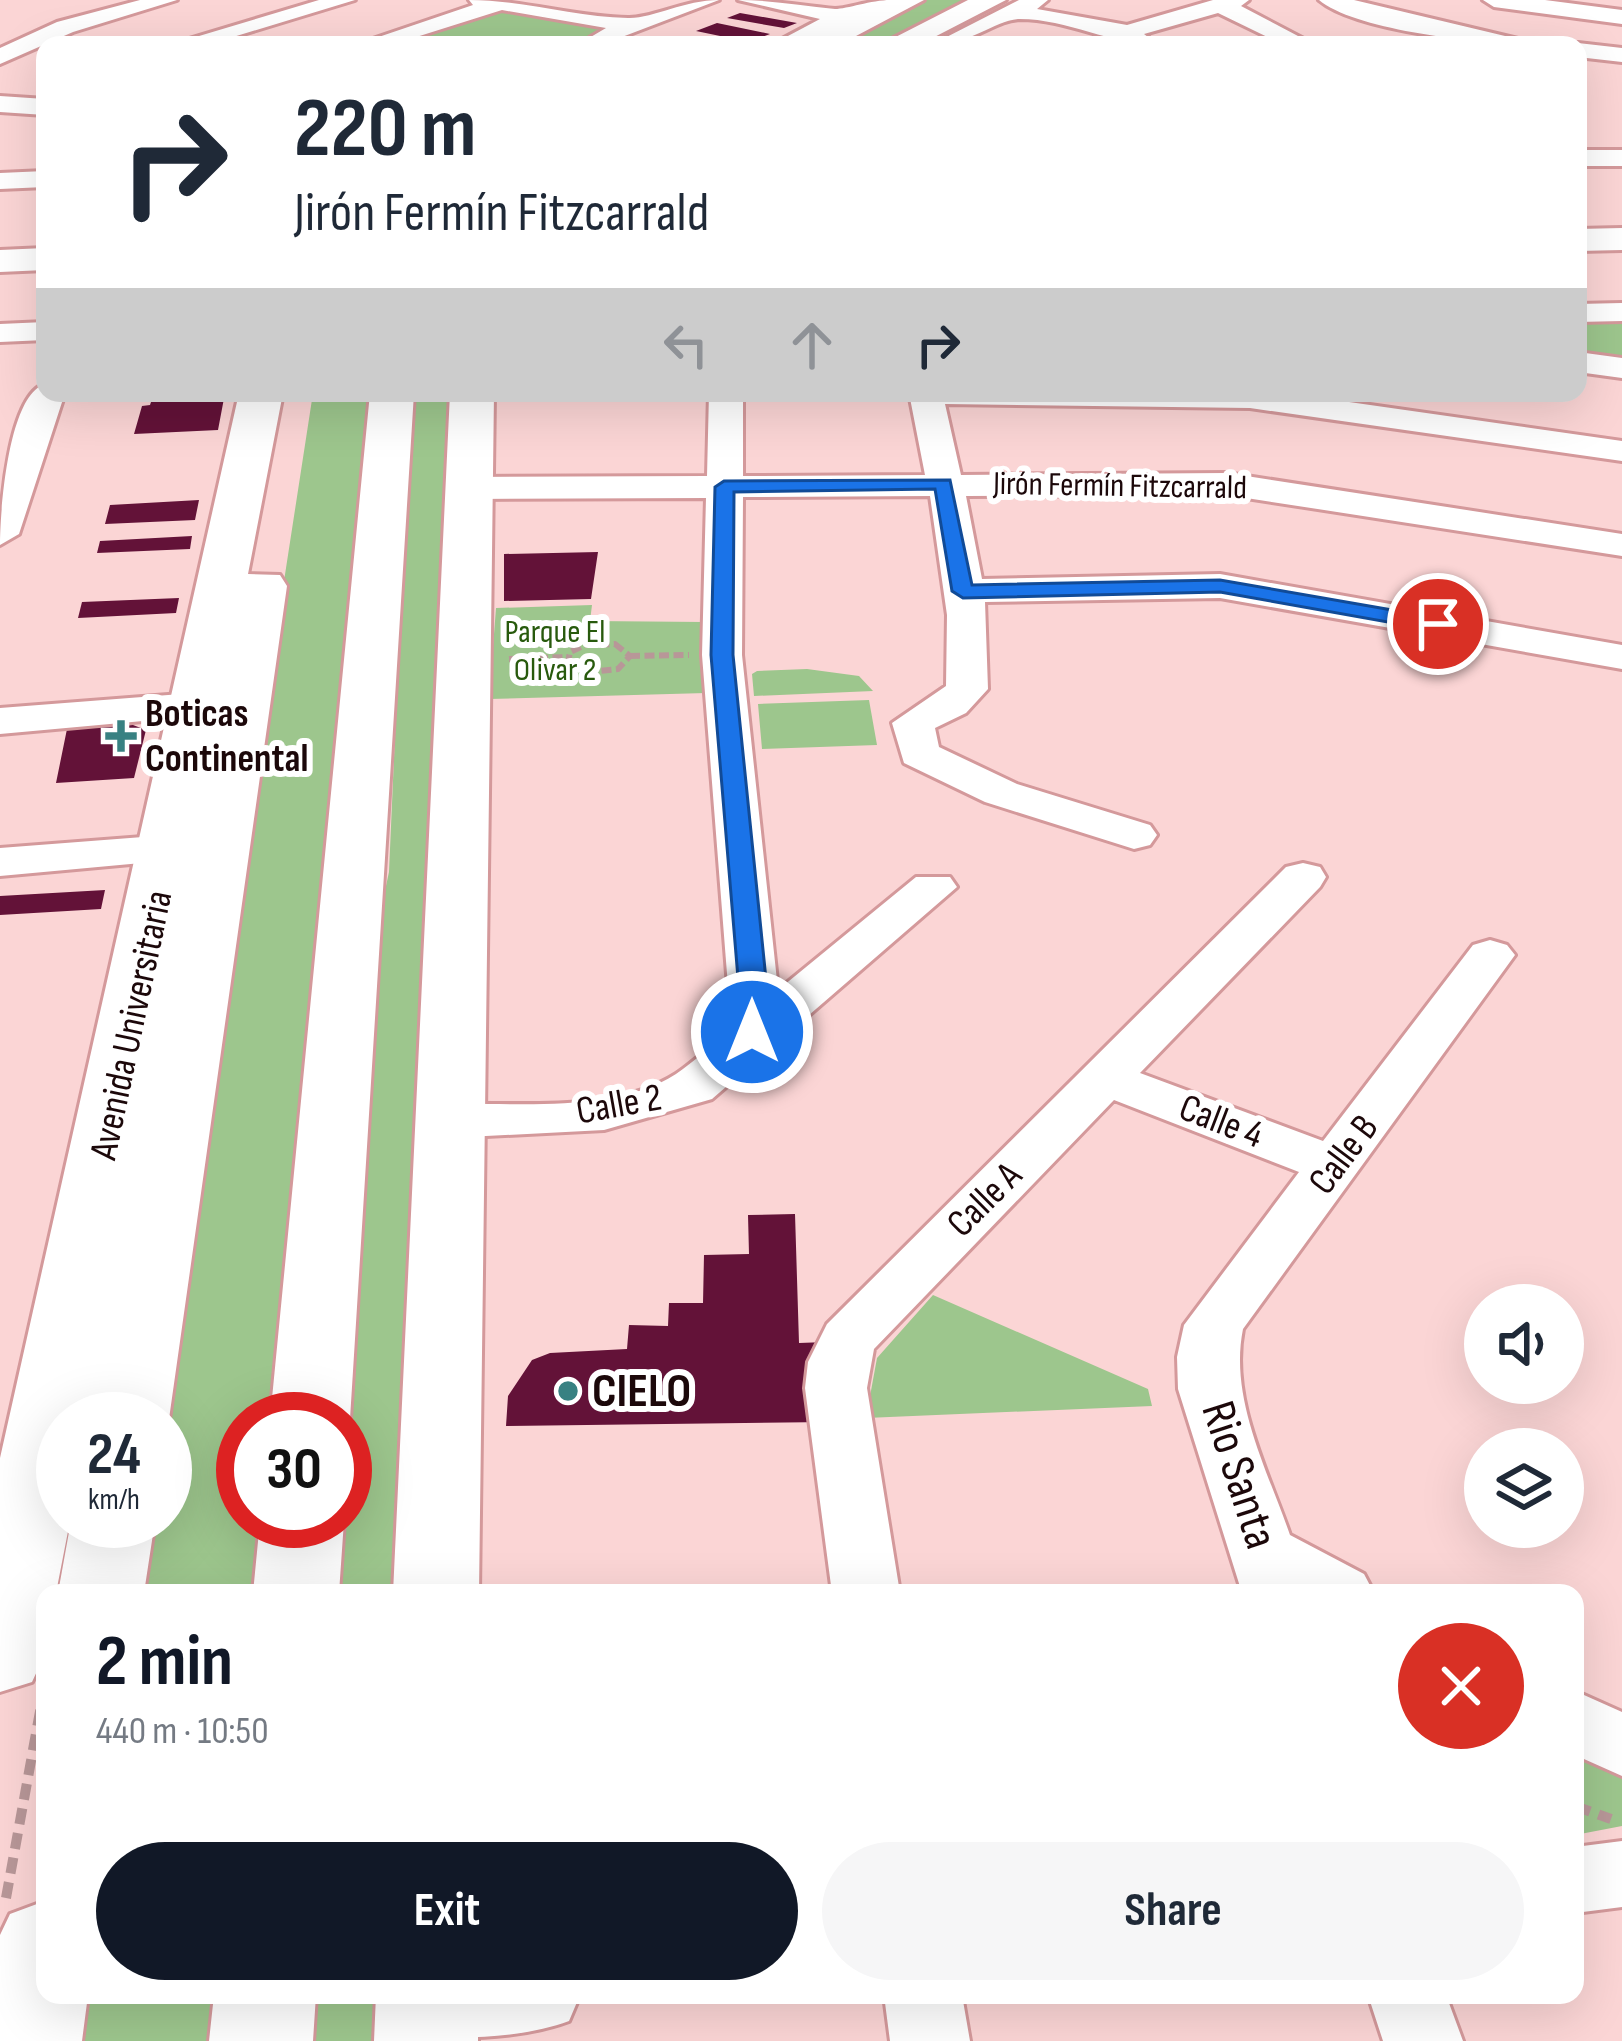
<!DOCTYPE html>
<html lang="en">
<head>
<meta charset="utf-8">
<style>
  body { margin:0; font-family:"Sofia Sans Condensed",sans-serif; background:#f6f6f7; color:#1f2937; height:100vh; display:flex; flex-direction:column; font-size:45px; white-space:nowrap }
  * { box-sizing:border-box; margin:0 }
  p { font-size:39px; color:#747a83 }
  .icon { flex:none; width:66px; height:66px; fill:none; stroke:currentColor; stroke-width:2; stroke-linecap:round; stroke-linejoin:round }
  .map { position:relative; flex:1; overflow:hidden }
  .drawer { position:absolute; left:36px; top:1584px; width:1548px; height:420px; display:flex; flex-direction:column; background:#fff; border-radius:24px; box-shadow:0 12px 48px #0002 }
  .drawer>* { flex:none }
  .guide { position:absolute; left:36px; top:36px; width:1551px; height:366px; border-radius:24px; box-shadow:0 12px 48px #0002; background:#fff; color:#1f2937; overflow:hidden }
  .controls { position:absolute; left:1464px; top:1284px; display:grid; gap:24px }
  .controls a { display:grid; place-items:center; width:120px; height:120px; border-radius:50%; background:#fff; box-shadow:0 12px 48px #0002; font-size:60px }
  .speed { position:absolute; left:36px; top:1392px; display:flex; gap:24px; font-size:60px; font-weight:700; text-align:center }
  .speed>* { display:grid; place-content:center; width:156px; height:156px; border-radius:50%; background:#fff; box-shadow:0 12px 48px #0002; line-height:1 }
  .speed small { font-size:30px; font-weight:400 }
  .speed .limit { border:18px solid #d22; background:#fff; color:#111 }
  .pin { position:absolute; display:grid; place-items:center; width:102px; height:102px; color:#fff; margin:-51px; border:6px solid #fff; border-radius:50%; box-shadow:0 3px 12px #0007 }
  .me { position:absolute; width:132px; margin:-66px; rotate:0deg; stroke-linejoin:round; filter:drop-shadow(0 0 9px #0008) }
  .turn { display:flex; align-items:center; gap:42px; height:252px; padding:0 60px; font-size:54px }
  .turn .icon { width:156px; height:156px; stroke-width:2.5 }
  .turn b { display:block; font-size:84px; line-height:102px }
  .lanes { display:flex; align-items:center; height:114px; padding:0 60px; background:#0003; justify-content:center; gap:60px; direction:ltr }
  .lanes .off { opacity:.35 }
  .round { display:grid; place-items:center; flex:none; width:126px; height:126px; border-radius:63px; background:#f6f6f7 }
  .head { display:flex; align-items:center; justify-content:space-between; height:204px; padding:0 60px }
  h1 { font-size:72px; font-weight:700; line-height:90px; color:#111827 }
  .action { display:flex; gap:24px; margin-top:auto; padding:24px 60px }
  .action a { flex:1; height:138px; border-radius:72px; background:#111827; color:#fff; font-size:48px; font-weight:700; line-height:138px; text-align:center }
  .action a+a { background:#f6f6f7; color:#1f2937 }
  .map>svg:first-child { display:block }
</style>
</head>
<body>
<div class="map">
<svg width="1622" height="2041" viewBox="0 0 1622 2041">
  <rect width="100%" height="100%" fill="#fbd5d5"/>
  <!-- green -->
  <path fill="#9dc68d" d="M921 0H983L886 45H828Z
    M501 6 622 26 570 45H372Z
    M1622 315V365L1578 358V316Z
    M313 393H378L283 1419H243V1521H274L267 1593H136L146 1521H165V1419L224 970Z
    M410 393H459L396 1593H329L334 1521H345V1419L370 960 389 872Z
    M592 605 590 621 704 622 706 693 489 699 496 608Z
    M807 669 859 676 873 691 754 696 752 674 757 671Z
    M869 700 877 745 762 749 758 704Z
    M933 1295 1148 1389 1152 1406 866 1418 877 1358Z
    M1575 1731 1622 1756V1826L1575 1835Z
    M79 1995H230L226 2041H73Z
    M303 1995H377L375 2041H300Z"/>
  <!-- building -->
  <path fill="#631238" d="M740 13 797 23 784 28 727 18Z
    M717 23 770 34 749 42 696 31Z
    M154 393H225L218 430 134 434 142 406 150 405Z
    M199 500 195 520 105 524 110 505Z
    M192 536 190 549 97 553 100 541Z
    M598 552 591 599 504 601V554Z
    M179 598 176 613 78 618 82 602Z
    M133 725 146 730 134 778 56 783 67 729Z
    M105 890 101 909 0 915V896Z
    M795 1214 799 1343 826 1342 829 1422 506 1426 508 1396 532 1360 550 1353 627 1349 629 1325 668 1326 669 1303H703L704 1255 749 1254 748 1215Z"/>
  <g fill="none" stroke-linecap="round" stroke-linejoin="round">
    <!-- minor casing -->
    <g stroke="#d4999b" stroke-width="6">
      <path id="minor" d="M140 0H177L73 32 0 64V48L57 22Z
        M319 0H355L207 45H169Z
        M469 0C523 0 574 17 628 18 652 19 684 0 719 0L601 45 589 38 606 28 502 10 391 45H355L473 5Z
        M738 0C771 0 802 6 835 9 847 9 871 0 891 0L802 45H771L820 19Z
        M1019 0H1048L1037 9 1127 25 1213 0H1249L1241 6 1315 45H1284L1218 13 1144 34 1158 45C1112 45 1067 19 1020 19 994 20 972 45 931 45Z
        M1319 0H1354L1543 45C1492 45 1357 32 1319 0Z
        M1483 0H1545L1622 10V24L1494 7Z
        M1578 43 1622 48V62L1578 57V45H1570Z
        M0 96 45 99V115L0 112Z
        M1578 150H1622V166H1578Z
        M45 171V187L0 189V173Z
        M1622 303V321L1578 322V304Z
        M45 322V340L0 342V324Z
        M1578 352 1622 358V378L1578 372Z
        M45 384V393H65L19 534 0 545C0 512 8 395 45 384Z
        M709 393H743V476L925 475 909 393H1286L1622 441V461L1250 408 945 404 961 475 1227 473 1622 534V556L1227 495 966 496 982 579 1220 574 1622 645V669L1220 598 985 602 988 689 966 713 935 728 939 747 1017 784 1150 825 1157 835 1150 845 1134 849 985 802 904 763 892 723 946 686 947 615 930 496 743 497 742 655 778 990 916 877H950L957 887 712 1099 604 1130 447 1138 428 1133 420 1121 428 1109 447 1104C517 1102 614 1114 676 1074 694 1062 710 1046 727 1032L729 999 702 655 706 498 470 499 452 488 470 477 707 476Z
        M194 693 209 697 215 706 209 715 0 734V708Z
        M169 835 185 839 192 849 185 859 0 876V848Z
        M1303 863 1320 867 1326 877 1320 887 1140 1073 1323 1141 1473 945 1490 940 1507 945 1515 955 1243 1329C1229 1398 1267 1469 1290 1535L1364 1574 1374 1593H1242L1178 1389 1177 1357 1184 1325 1299 1172 1114 1100 874 1349 867 1388 900 1593H832L805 1388 808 1362 827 1324 1286 867Z
        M1575 1691 1622 1712V1776L1575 1755Z
        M1622 1841V1907L1575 1913V1847Z
        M393 1995H580L569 2021C521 2039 448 2041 399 2033L388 2007Z
        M884 1995H962L970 2041H890Z
        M1368 1995H1446L1463 2041H1383Z"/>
    </g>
    <!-- major casing -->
    <g stroke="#d4999b" stroke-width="6">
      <path id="major" d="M887 0H924L839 45H800Z
        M968 0H1006L919 45H880Z
        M1622 228V250L1578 251V229Z
        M45 248V270L0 272V250Z
        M239 393H283L248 574 280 575 287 586 169 1419 165 1427V1419H63V1521H70L56 1593H45V1654L32 1682 0 1692V1458Z
        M370 393H414L350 1419 345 1428V1419H270Z
        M450 393H494L479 1593H393Z
        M71 1521H155L144 1593H58Z
        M260 1521H344L339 1593H253Z
        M45 1901V1995H88L82 2041H0V1935L10 1914Z
        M214 1995H316L313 2041H209Z
        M376 1995H478V2041H374Z"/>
    </g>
    <!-- path-far1 -->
    <path stroke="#b89798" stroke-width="6" stroke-dasharray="10 4.5" stroke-linecap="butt" d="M615 644 630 656 618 669 588 672 568 662 570 652 585 645Z
      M630 656 689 655
      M509 659 568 657"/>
    <!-- path -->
    <path stroke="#b89798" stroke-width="10" stroke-dasharray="16 9" stroke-linecap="butt" d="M1575 1806 1611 1819
      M6 1898 43 1695"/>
    <!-- minor -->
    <use href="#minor" fill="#fff" fill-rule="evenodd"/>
    <!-- major -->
    <use href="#major" fill="#fff" fill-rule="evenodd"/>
  </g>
  <!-- route -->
  <path fill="#1a73e8" stroke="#114b97" stroke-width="3" d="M950 480 972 585 1220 580 1438 618 1449 624 1438 631 1220 592 963 598 952 591 935 489 734 492 733 655 768 999 766 1032 752 1041 743 1038 711 655 715 487 724 481Z"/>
  <!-- markers -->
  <g fill="#388182" stroke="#fff" stroke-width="4.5">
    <path d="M115 718h12v12h12v12h-12v12h-12v-12h-12v-12h12z"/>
    <circle cx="568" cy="1391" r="12"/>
  </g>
  <g text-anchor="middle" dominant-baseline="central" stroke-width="12" stroke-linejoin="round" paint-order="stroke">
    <!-- far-street labels -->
    <g font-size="33" fill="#1c080a" stroke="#fff">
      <text transform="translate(1120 486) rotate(1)">Jirón Fermín Fitzcarrald</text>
    </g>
    <!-- far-park labels -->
    <g font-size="33" fill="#285a0d" stroke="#fff">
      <text x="555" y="632">Parque El<tspan x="555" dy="38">Olivar 2</tspan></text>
    </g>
    <!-- poi labels -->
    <g font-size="39" font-weight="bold" fill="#1c080a" stroke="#fff" text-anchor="start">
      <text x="145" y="714">Boticas<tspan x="145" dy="45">Continental</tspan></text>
    </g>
    <!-- street labels -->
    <g font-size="39" fill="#1c080a" stroke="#fff">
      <text transform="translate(132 1025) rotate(-78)">Avenida Universitaria</text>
      <text transform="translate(619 1105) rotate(-10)">Calle 2</text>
      <text transform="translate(1221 1122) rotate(21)">Calle 4</text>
      <text transform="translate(1344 1155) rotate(-53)">Calle B</text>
      <text transform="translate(985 1200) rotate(-45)">Calle A</text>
    </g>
    <!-- near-poi labels -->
    <g font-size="48" font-weight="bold" fill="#1c080a" stroke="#fff" text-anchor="start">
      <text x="592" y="1391">CIELO</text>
    </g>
    <!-- near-street labels -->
    <g font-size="48" fill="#1c080a" stroke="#fff">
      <text transform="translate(1239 1475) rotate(72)">Rio Santa</text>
    </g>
  </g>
</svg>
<div class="controls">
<a><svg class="icon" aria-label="sound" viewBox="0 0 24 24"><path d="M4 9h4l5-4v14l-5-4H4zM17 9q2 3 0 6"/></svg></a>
<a><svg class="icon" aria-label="layers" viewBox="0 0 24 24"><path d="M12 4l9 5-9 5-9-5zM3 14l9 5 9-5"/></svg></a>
</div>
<div class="speed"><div>24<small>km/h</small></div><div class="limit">30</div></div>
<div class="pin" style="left:1438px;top:624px;background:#d93025"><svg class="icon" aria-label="arrive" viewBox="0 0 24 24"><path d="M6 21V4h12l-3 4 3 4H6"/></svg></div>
<svg class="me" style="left:752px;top:1032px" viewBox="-20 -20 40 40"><circle r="17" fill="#1a73e8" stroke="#fff" stroke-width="3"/><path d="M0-11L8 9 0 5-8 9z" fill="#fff"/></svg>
<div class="guide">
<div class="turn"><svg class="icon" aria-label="right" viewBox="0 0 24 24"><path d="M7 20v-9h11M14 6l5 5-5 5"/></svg><div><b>220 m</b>Jirón Fermín Fitzcarrald</div></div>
<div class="lanes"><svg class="icon off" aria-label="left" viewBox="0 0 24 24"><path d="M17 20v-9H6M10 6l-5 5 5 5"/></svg><svg class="icon off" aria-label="ahead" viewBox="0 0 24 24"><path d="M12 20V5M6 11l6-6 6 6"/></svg><svg class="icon" aria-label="right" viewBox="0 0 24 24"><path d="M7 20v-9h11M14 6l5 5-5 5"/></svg></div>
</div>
<section class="drawer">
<div class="head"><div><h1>2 min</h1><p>440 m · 10:50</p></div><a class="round" style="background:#d93025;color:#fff"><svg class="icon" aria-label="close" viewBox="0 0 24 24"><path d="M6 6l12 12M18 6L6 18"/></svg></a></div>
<div class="action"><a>Exit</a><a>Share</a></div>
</section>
</div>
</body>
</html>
